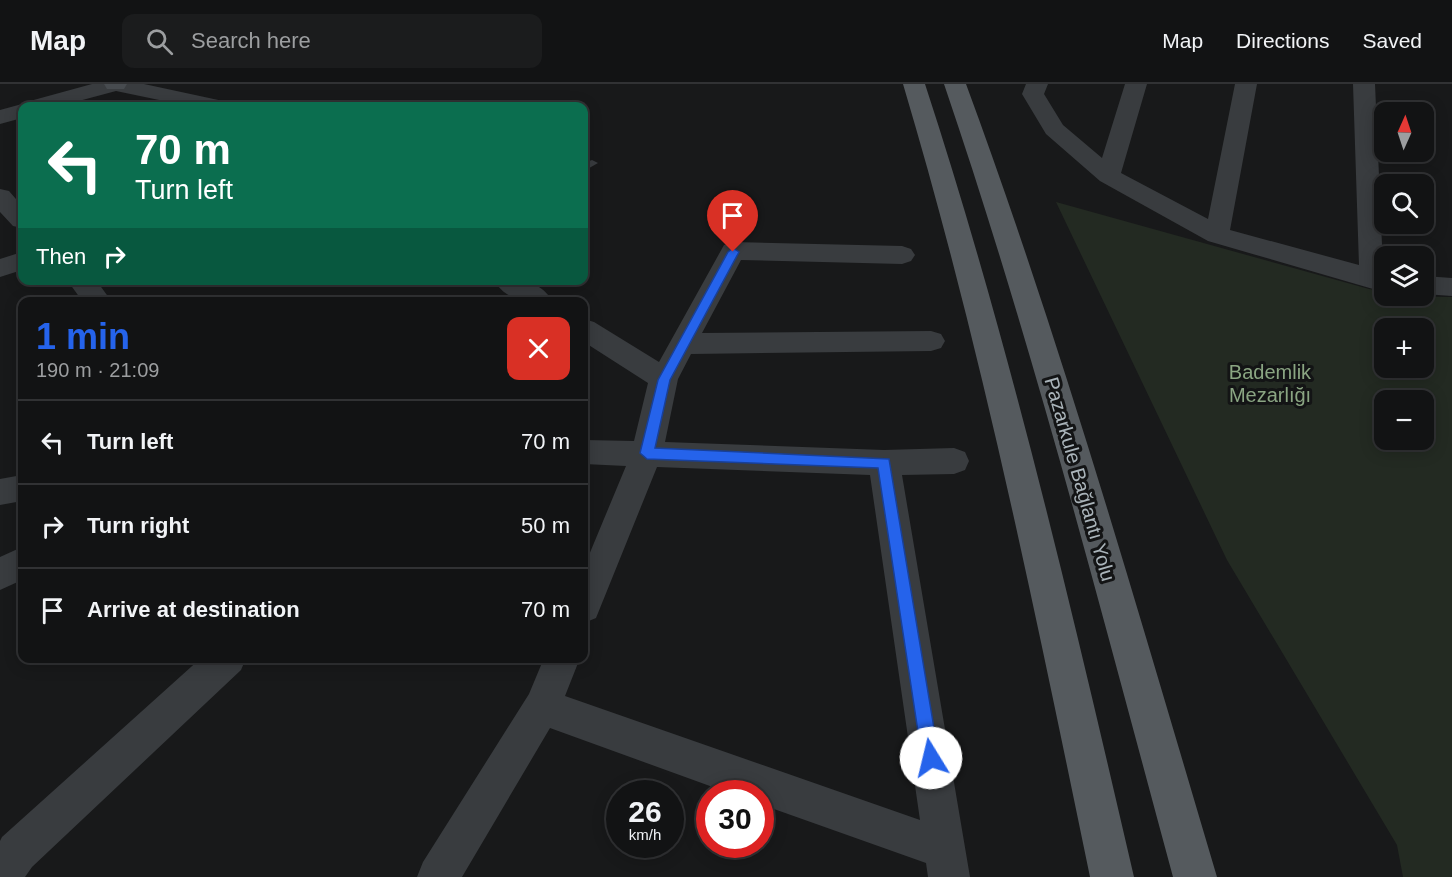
<!DOCTYPE html>
<html lang="en">
<head>
<meta charset="utf-8">
<style>
  body { margin:0; font-family:Arial,sans-serif; background:#1b1c1d; color:#f1f3f6; height:100vh; display:flex; flex-direction:column; font-size:22px; white-space:nowrap }
  * { box-sizing:border-box; margin:0 }
  p { font-size:20px; color:#9c9ea0 }
  .icon { flex:none; width:33px; height:33px; fill:none; stroke:currentColor; stroke-width:2; stroke-linecap:round; stroke-linejoin:round }
  .map { position:relative; flex:1; overflow:hidden }
  .sheet { position:absolute; left:18px; top:213px; width:570px; height:366px; display:flex; flex-direction:column; background:#121314; border-radius:12px; box-shadow:0 3px 15px #0003,0 0 0 2px #313234 }
  .sheet>* { flex:none }
  .banner { position:absolute; left:18px; top:18px; width:570px; height:183px; border-radius:12px; box-shadow:0 3px 15px #0003,0 0 0 2px #313234; background:#0b6e4f; color:#fff; overflow:hidden }
  .needle { width:39px; rotate:3deg }
  .tools { position:absolute; left:1374px; top:18px; display:grid; gap:12px }
  .tools a { display:grid; place-items:center; width:60px; height:60px; border-radius:12px; background:#121314; box-shadow:0 3px 15px #0003,0 0 0 2px #313234; font-size:30px }
  .speed { position:absolute; left:606px; top:696px; display:flex; gap:12px; font-size:30px; font-weight:700; text-align:center }
  .speed>* { display:grid; place-content:center; width:78px; height:78px; border-radius:50%; background:#121314; box-shadow:0 3px 15px #0003,0 0 0 2px #313234; line-height:1 }
  .speed small { font-size:15px; font-weight:400 }
  .speed .limit { border:9px solid #d22; background:#fff; color:#111 }
  .pin { position:absolute; display:grid; place-items:center; width:51px; height:51px; color:#fff; margin:-62px -26px; border-radius:50% 50% 50% 0; rotate:-45deg; box-shadow:0 0 6px #0007 }
  .pin .icon { rotate:45deg }
  .me { position:absolute; width:66px; margin:-33px; rotate:351deg; stroke-linejoin:round; filter:drop-shadow(0 0 4px #0008) }
  .turn { display:flex; align-items:center; gap:21px; height:126px; padding:0 18px; font-size:27px }
  .turn .icon { width:78px; height:78px; stroke-width:2.5 }
  .turn b { display:block; font-size:42px; line-height:51px }
  .then { display:flex; align-items:center; height:57px; padding:0 18px; background:#0003; gap:12px; font-size:22px }
  .round { display:grid; place-items:center; flex:none; width:63px; height:63px; border-radius:12px; background:#1b1c1d }
  .overview { display:flex; align-items:center; justify-content:space-between; height:102px; padding:0 18px }
  h1 { font-size:36px; font-weight:700; line-height:45px; color:#2563eb }
  ul { padding:0; list-style:none }
  li { display:flex; align-items:center; gap:18px; height:84px; padding:0 18px; border-top:2px solid #313234 }
  li div { flex:1 }
  li b { display:block; font-size:22px }
  li em { font-style:normal }
  header { display:flex; align-items:center; gap:36px; box-sizing:border-box; height:84px; padding:0 30px; background:#121314; border-bottom:2px solid #313234 }
  header strong { font-size:28px }
  nav { display:flex; gap:33px; margin-inline-start:auto; font-size:21px }
  .search { width:420px; height:54px; background:#1b1c1d; display:flex; align-items:center; gap:15px; box-sizing:border-box; padding:0 21px; border-radius:12px; color:#9c9ea0; font-size:22px }
  .map>svg:first-child { display:block }
</style>
</head>
<body>
<header>
<strong>Map</strong>
<div class="search"><svg class="icon" aria-label="search" viewBox="0 0 24 24"><circle cx="10" cy="10" r="6"/><path d="M15 15l6 6"/></svg>Search here</div>
<nav><a>Map</a><a>Directions</a><a>Saved</a></nav>
</header>
<div class="map">
<svg width="1452" height="793" viewBox="0 0 1452 793">
  <rect width="100%" height="100%" fill="#18191a"/>
  <!-- green -->
  <path fill="#232a22" fill-rule="evenodd" d="M1056 118 1369 205 1384 207V212L1452 213V793H1403L1397 761 1227 476ZM1384 244H1424V284H1384ZM1384 316H1424V356H1384Z"/>
  <g fill="none" stroke-linecap="round" stroke-linejoin="round">
    <!-- lane -->
    <path fill="#393c3f" fill-rule="evenodd" d="M592 76 598 79 584 87V79Z"/>
    <!-- street -->
    <path fill="#393c3f" fill-rule="evenodd" d="M92 0H144L223 17 226 22H188L116 7 60 22H22V34L0 40V26L22 20 27 22 30 17Z
      M1026 0H1048L1044 10 1063 41 1102 74 1125 0H1147L1121 89 1208 135 1235 0H1257L1230 146 1359 181 1353 0H1375L1384 206 1373 205 1208 157 1100 97 1046 50 1022 10Z
      M0 105 9 107 22 122V144L13 142 0 128Z
      M733 158 902 162 911 165 915 171 911 177 902 180 741 176 702 249 931 247 941 250 945 257 941 264 931 267 691 270 678 295 665 358 884 366 954 364 965 368 969 377 965 386 954 390 902 391 970 793H928L926 779 760 720V710H732L550 644 462 793H417L423 778 529 610 544 574H580L565 612 920 736 870 391 657 383 596 534 584 539V483L626 382 584 380V356L634 357 648 299 584 258V235L594 238 659 278 724 161Z
      M22 168V186L0 193V175Z
      M1424 192 1452 194V212L1424 210Z
      M67 196H96L112 218H83Z
      M494 196C517 196 540 195 553 218 531 218 507 219 494 196Z
      M22 391V417L0 421V395Z
      M22 463V496L0 506V473Z
      M201 574H246L241 586 32 783 25 793H0V757L2 753Z"/>
    <!-- secondary -->
    <path fill="#474b4f" fill-rule="evenodd" d="M104 0H127L124 5H107Z"/>
    <!-- primary -->
    <path fill="#555a5e" fill-rule="evenodd" d="M903 0H925C1010 260 1072 526 1134 793H1090C1035 527 981 261 903 0Z
      M944 0H966C1062 260 1138 527 1217 793H1173C1101 527 1033 261 944 0Z"/>
  </g>
  <!-- route -->
  <path fill="#2563eb" stroke="#184099" stroke-width="1.5" d="M733 164 739 168 670 296 655 364 889 375 939 674 937 680 931 682 925 680 922 674 878 384 647 375 640 369 658 296 728 168Z"/>
  <g text-anchor="middle" dominant-baseline="central" stroke-width="6" stroke-linejoin="round" paint-order="stroke">
    <!-- park labels -->
    <g font-size="20" fill="#8aa582" stroke="#131415">
      <text x="1270" y="288">Bademlik<tspan x="1270" dy="23">Mezarlığı</tspan></text>
    </g>
    <!-- street labels -->
    <g font-size="20" fill="#aab4ba" stroke="#131415">
      <text transform="translate(1080 395) rotate(74)">Pazarkule Bağlantı Yolu</text>
    </g>
  </g>
</svg>
<div class="tools">
<a><svg class="needle" viewBox="-14 -14 28 28"><path d="M0-13l5 13h-10z" fill="#e53935"/><path d="M0 13l5-13h-10z" fill="#9c9ea0"/></svg></a>
<a><svg class="icon" aria-label="search" viewBox="0 0 24 24"><circle cx="10" cy="10" r="6"/><path d="M15 15l6 6"/></svg></a>
<a><svg class="icon" aria-label="layers" viewBox="0 0 24 24"><path d="M12 4l9 5-9 5-9-5zM3 14l9 5 9-5"/></svg></a>
<a>+</a>
<a>−</a>
</div>
<div class="speed"><div>26<small>km/h</small></div><div class="limit">30</div></div>
<div class="pin" style="left:733px;top:168px;background:#d93025"><svg class="icon" aria-label="arrive" viewBox="0 0 24 24"><path d="M6 21V4h12l-3 4 3 4H6"/></svg></div>
<svg class="me" style="left:931px;top:674px" viewBox="-20 -20 40 40"><circle r="19" fill="#fff"/><path d="M0-13L10 11 0 6-10 11z" fill="#2563eb"/></svg>
<div class="banner">
<div class="turn"><svg class="icon" aria-label="left" viewBox="0 0 24 24"><path d="M17 20v-9H6M10 6l-5 5 5 5"/></svg><div><b>70 m</b>Turn left</div></div>
<div class="then">Then<svg class="icon" aria-label="right" viewBox="0 0 24 24"><path d="M7 20v-9h11M14 6l5 5-5 5"/></svg></div>
</div>
<section class="sheet">
<div class="overview"><div><h1>1 min</h1><p>190 m · 21:09</p></div><a class="round" style="background:#d93025;color:#fff"><svg class="icon" aria-label="close" viewBox="0 0 24 24"><path d="M6 6l12 12M18 6L6 18"/></svg></a></div>
<ul>
<li><svg class="icon" aria-label="left" viewBox="0 0 24 24"><path d="M17 20v-9H6M10 6l-5 5 5 5"/></svg><div><b>Turn left</b></div><em>70 m</em></li>
<li><svg class="icon" aria-label="right" viewBox="0 0 24 24"><path d="M7 20v-9h11M14 6l5 5-5 5"/></svg><div><b>Turn right</b></div><em>50 m</em></li>
<li><svg class="icon" aria-label="arrive" viewBox="0 0 24 24"><path d="M6 21V4h12l-3 4 3 4H6"/></svg><div><b>Arrive at destination</b></div><em>70 m</em></li>
</ul>
</section>
</div>
</body>
</html>
